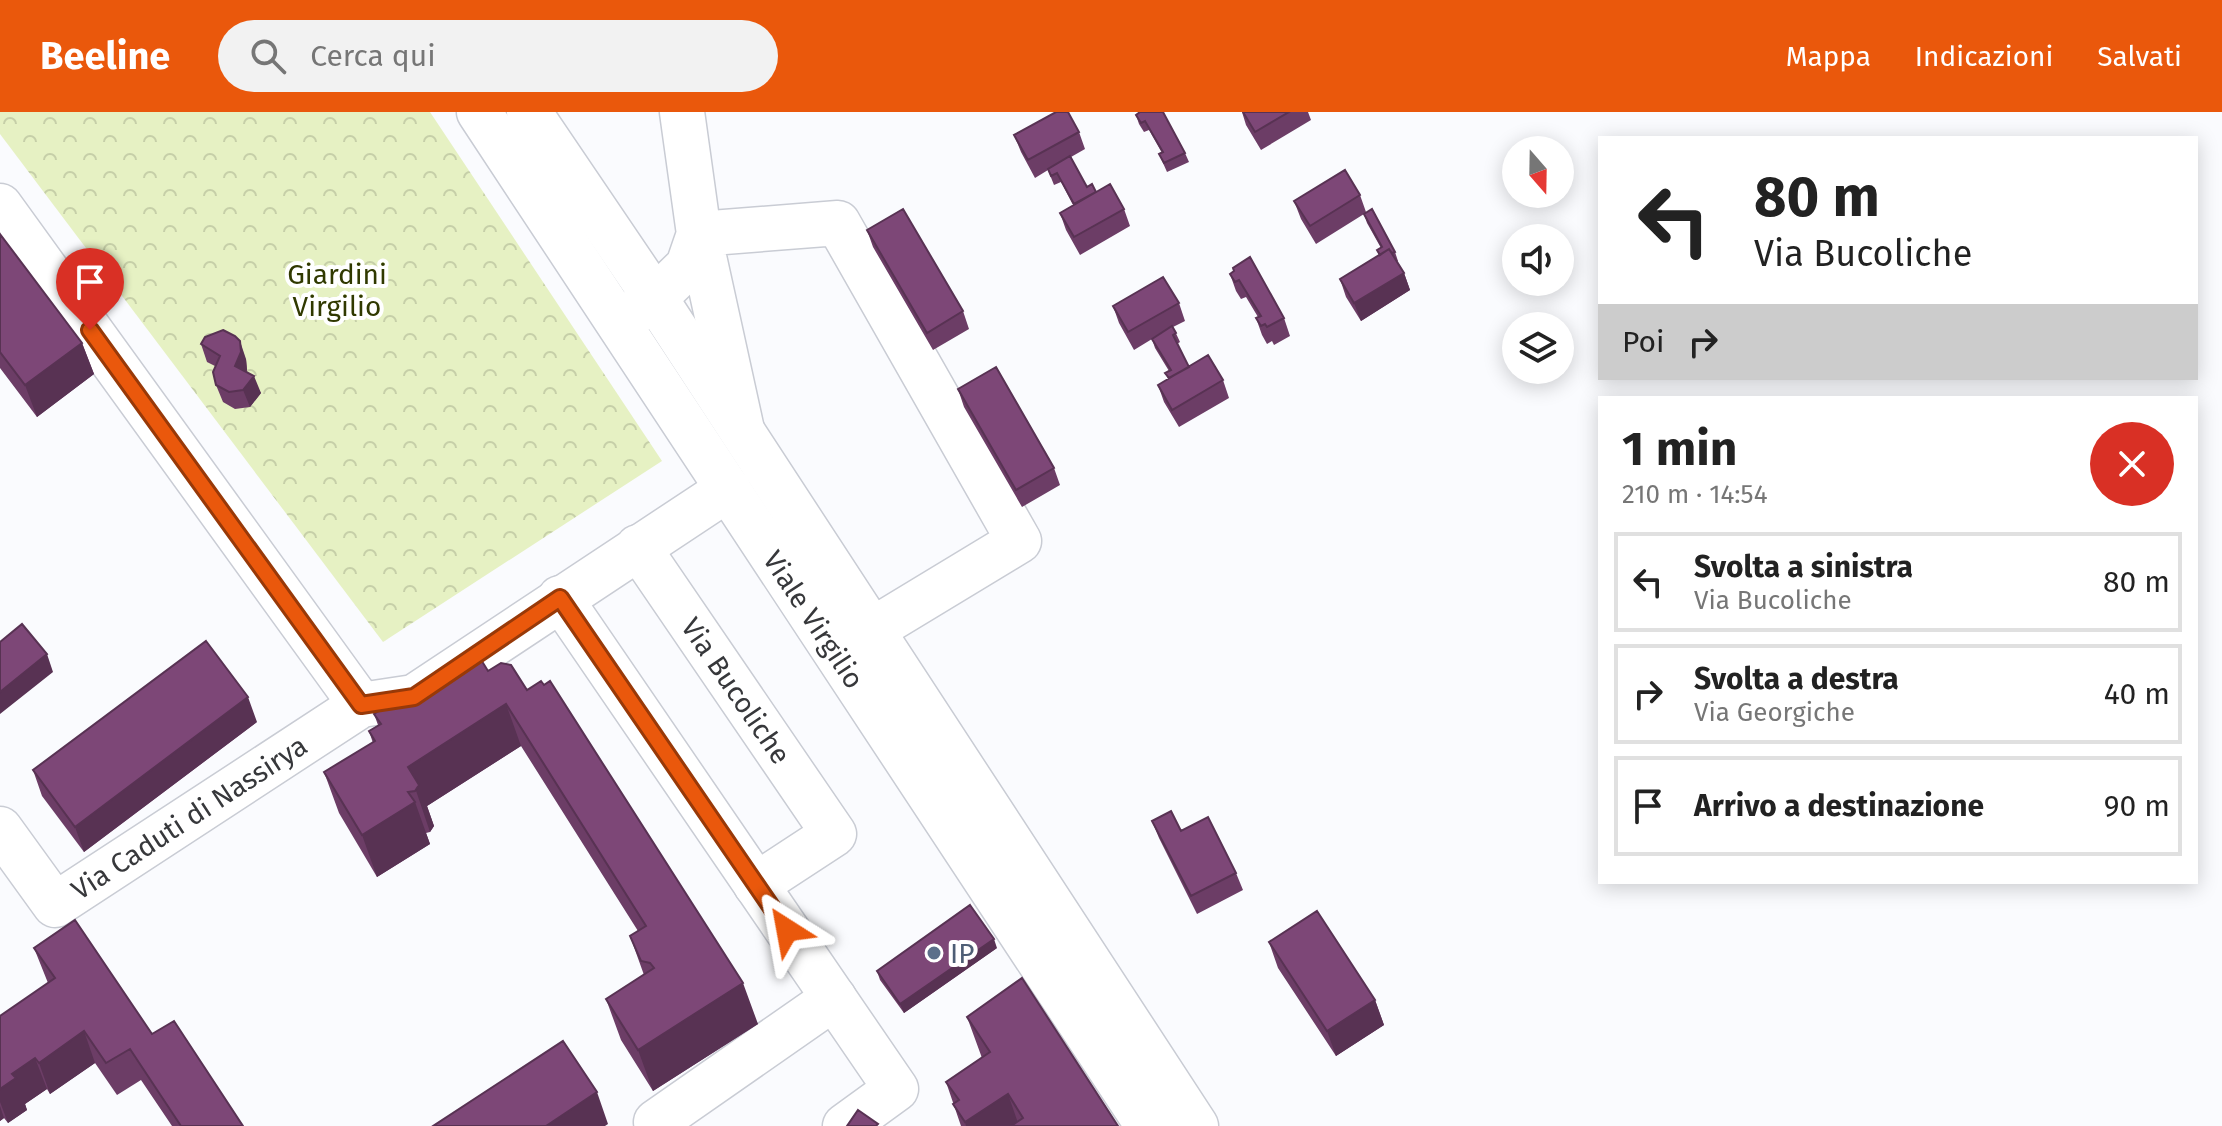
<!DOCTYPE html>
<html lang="it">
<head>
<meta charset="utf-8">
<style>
  body { margin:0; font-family:"Fira Sans",sans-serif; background:#f2f2f2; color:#222; height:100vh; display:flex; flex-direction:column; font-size:30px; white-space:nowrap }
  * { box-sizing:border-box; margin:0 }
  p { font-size:26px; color:#767676 }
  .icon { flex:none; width:44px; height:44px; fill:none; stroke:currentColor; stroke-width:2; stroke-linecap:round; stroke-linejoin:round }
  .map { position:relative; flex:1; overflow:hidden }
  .drawer { position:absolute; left:1598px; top:284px; width:600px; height:488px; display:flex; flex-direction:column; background:#fff; border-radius:0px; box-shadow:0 4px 20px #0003 }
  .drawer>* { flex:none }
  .guide { position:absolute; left:1598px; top:24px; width:600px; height:244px; border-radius:0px; box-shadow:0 4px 20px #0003; background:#fff; color:#222; overflow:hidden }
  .needle { width:52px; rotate:160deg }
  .fabs { position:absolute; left:1502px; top:24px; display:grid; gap:16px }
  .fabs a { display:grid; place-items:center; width:72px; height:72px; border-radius:50%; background:#fff; box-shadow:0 4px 20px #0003; font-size:40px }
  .pin { position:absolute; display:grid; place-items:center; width:68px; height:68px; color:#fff; margin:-82px -34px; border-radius:50% 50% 50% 0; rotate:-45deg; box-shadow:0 0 8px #0007 }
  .pin .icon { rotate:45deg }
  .me { position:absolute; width:88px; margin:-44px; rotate:326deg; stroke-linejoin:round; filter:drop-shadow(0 0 6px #0008) }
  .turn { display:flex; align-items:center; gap:28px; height:168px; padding:0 24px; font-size:36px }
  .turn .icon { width:104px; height:104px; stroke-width:2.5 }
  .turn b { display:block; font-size:56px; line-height:68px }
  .then { display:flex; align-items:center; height:76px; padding:0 24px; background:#0003; gap:16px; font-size:30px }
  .round { display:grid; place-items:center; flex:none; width:84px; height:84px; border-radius:42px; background:#f2f2f2 }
  .overview { display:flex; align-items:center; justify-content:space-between; height:136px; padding:0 24px }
  h1 { font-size:48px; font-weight:700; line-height:60px }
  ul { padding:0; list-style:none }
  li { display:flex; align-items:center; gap:24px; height:100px; margin:0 16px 12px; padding:0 8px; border:4px solid #e0e0e0; border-radius:0px }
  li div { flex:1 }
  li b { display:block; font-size:30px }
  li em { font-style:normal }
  header { display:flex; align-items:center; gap:48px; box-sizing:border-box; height:112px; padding:0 40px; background:#ea580c; color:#fff }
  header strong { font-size:38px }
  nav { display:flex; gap:44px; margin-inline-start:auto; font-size:28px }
  .search { width:560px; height:72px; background:#f2f2f2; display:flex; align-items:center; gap:20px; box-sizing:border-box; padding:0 28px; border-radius:44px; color:#767676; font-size:30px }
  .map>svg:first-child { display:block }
</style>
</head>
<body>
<header>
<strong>Beeline</strong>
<div class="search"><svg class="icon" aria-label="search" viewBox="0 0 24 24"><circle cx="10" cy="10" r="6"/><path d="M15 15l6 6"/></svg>Cerca qui</div>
<nav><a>Mappa</a><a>Indicazioni</a><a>Salvati</a></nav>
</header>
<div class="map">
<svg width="2222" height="1014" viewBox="0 0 2222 1014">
  <defs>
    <pattern id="forest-crowns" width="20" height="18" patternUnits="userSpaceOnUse" patternTransform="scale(2)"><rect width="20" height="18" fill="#e6f1c3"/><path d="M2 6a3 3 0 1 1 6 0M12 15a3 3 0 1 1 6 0" fill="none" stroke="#c6cfa8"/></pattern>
  </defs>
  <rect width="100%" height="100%" fill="#fafbfe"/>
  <!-- forest -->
  <path fill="url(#forest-crowns)" d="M0 0H430L662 349 383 530 0 22Z"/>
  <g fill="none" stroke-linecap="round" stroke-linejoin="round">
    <!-- minor casing -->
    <g stroke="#c9ccd4" stroke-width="47">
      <g id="minor">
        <path d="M0 94 361 593"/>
        <path d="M623 208 655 186 688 154 699 122 682 0"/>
        <path d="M742 318 699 122 838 111 1019 429 872 518"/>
        <path id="s1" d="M638 435 834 722 756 773"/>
        <path d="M560 486 896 977 845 1014"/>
        <path id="s2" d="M0 717 55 793 361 593 414 585 728 377"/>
        <path d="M659 1014 656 1010 834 886"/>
      </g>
    </g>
    <!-- major casing -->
    <g stroke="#c9ccd4" stroke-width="47">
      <g id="major">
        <path id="s3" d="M479 0 1148 1014"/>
        <path d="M529 0 655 186 1196 1014"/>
      </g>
    </g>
    <!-- minor -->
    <use href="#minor" stroke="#fff" stroke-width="44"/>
    <!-- major -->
    <use href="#major" stroke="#fff" stroke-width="44"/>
  </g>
  <!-- wall -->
  <path fill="#6c3d66" d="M1140 0 1185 41 1189 50 1167 60 1159 42 1162 41 1149 18 1144 20 1139 12 1136 3Z
    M1242 0H1308L1311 8 1261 38 1246 13Z
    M1079 20 1085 37 1071 45 1087 75 1124 97 1130 114 1080 143 1066 118 1060 101 1073 93 1061 70 1054 73 1048 58 1035 66 1021 40 1014 23Z
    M1360 83 1366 100 1395 140 1398 149H1397L1404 161 1410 178 1361 209 1346 185 1340 167 1379 144 1377 138 1381 136 1367 111 1364 102 1316 132 1301 107 1294 89Z
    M867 118 963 199 969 217 933 238 873 135Z
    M0 122 82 231 94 262 37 305 0 256Z
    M1234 159 1284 206 1290 224 1274 233 1272 229 1267 232 1262 223 1256 206 1258 205 1246 185 1241 187 1236 179 1230 162Z
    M1179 191 1185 209 1173 215 1180 230 1177 232 1189 255 1223 268 1229 286 1179 315 1164 290 1158 273 1168 267 1165 261 1169 259 1155 236 1152 227 1134 238 1119 211 1113 194Z
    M201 232 246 247 247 258 246 260 261 281 250 295 235 297 223 290 216 273 215 254 207 250Z
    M958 277 1054 356 1060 373 1022 395 964 295Z
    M488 559 527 578 758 912 653 979 621 928 606 887 644 863 630 824 638 819 521 634 427 694 434 714 430 720 426 721 430 732 377 765 339 701 324 660 373 631 369 619 378 613 374 602Z
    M257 610 84 740 42 684 33 658Z
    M1152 709 1181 719 1236 761 1243 778 1197 802 1159 726Z
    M1269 830 1375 888 1384 913 1336 944 1278 856Z
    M34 836 152 922 243 1014H172L141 968 117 983 95 951 50 982 47 977 25 992 27 998 8 1011 4 1006 0 1009V904L48 871Z
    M997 836 904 901 880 868 877 859Z
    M967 905 1118 1014H961L946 970 982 946Z"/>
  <!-- shaded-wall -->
  <path fill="#583253" d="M1404 161 1410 178 1361 209 1354 191Z
    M240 229 246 247 247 258 241 272 235 254Z
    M82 231 94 262 37 305 25 273Z
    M254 264 261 281 250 295 243 278Z
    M47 542 53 560 0 602V580Z
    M248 585 257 610 84 740 75 715Z
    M506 592 521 634 427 694 434 714 430 720 408 655Z
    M415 690 430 732 377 765 362 723Z
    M994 827 997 836 904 901 900 892Z
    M743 871 758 912 653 979 638 938Z
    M1375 888 1384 913 1336 944 1327 919Z
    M84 919 95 951 50 982 39 951Z
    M35 946 47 977 25 992 27 998 8 1011 0 990V977L12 962Z
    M597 980 608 1012 605 1014H546Z
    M1008 982 1019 1014H966L965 1010Z
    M0 994 4 1006 0 1009Z"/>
  <!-- building -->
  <path fill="#7d4777" stroke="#583253" stroke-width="2" d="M1056 0H1068L1079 20 1028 48 1014 23Z
    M1140 0H1163L1185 41 1164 51 1159 42 1163 40 1145 9 1141 11 1136 3Z
    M1243 0H1289L1255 20Z
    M1070 44 1087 75 1092 72 1096 80 1074 92 1057 61 1051 64 1048 57Z
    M1345 58 1360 83 1310 114 1294 89Z
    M1110 72 1124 97 1074 125 1060 101Z
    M903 97 963 199 927 221 867 118Z
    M1372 97 1395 140 1392 141 1389 137 1380 143 1377 138 1382 135 1364 102Z
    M0 122 82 231 25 273 0 240Z
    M1389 137 1404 161 1354 191 1340 167Z
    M1250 145 1284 206 1267 215 1265 212 1261 214 1256 206 1261 204 1239 168 1235 170 1230 162 1234 159 1233 156Z
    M1163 165 1179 191 1128 220 1113 194Z
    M1172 214 1176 221 1173 223 1189 255 1169 266 1165 261 1171 258 1152 227Z
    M223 218 235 224 240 229 241 240 235 254 254 264 243 278 229 280 216 273 213 260 220 244 201 232 205 225Z
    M1208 243 1223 268 1172 298 1158 273Z
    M996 255 1054 356 1016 378 958 277Z
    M22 512 47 542 0 580V530Z
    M206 529 248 585 75 715 33 658Z
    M475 538 488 559 501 551 511 553 527 578 541 569 544 573 550 569 743 871 638 938 606 887 654 856 650 851 641 849 630 824 646 814 506 592 408 655 419 673 415 679 408 680 415 690 362 723 324 660 375 629 369 619 381 612 374 602Z
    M1171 699 1181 719 1208 705 1236 761 1191 784 1152 709Z
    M970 793 994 827 900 892 877 859Z
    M1317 799 1375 888 1327 919 1269 830Z
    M75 808 152 922 174 909 243 1014H181L130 937 106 951 84 919 39 951 35 946 12 962 16 966 0 977V904L55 866 34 836Z
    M1022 866 1118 1014H1011L1023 1006 1008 982 965 1010 953 992 959 988 946 970 990 940 967 905Z
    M563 929 597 980 546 1014H433Z
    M858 998 878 1012 876 1014H847Z"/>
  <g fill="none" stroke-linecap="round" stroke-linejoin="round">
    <!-- route casing -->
    <g stroke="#983908" stroke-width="20">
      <path id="route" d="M90 218 361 593 414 585 560 486 787 818"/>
    </g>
    <!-- route -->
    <use href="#route" stroke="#ea580c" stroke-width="14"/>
  </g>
  <!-- markers -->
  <circle fill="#5c6f8a" stroke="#fff" stroke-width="3" cx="934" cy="841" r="8"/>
  <g text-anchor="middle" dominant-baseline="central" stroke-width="8" stroke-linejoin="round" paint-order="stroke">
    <!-- park labels -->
    <g font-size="28" fill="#303900" stroke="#fff">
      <text x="337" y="162">Giardini<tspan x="337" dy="32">Virgilio</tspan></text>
    </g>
    <!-- street labels -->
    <g font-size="28" fill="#37383b" stroke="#fff">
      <text stroke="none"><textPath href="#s3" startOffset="608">Viale Virgilio</textPath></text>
      <text stroke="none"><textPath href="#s1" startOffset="174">Via Bucoliche</textPath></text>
      <text stroke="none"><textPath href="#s2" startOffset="254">Via Caduti di Nassirya</textPath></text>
    </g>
    <!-- service labels -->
    <g font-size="28" fill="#4e5e75" stroke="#fff" text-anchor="start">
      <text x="950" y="841">IP</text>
    </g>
  </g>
</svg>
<div class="fabs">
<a><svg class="needle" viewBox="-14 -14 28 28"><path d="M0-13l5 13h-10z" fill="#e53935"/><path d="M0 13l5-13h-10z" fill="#767676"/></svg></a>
<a><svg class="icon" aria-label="sound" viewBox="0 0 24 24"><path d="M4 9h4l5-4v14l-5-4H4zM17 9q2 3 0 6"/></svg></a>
<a><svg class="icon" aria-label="layers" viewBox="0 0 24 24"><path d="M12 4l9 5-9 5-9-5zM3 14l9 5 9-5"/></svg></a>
</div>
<div class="pin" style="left:90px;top:218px;background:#d93025"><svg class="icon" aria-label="arrive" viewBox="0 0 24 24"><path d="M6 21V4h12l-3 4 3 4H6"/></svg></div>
<svg class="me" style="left:787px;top:818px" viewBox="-20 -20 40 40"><path d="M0-17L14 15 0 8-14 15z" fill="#ea580c" stroke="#fff" stroke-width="4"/></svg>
<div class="guide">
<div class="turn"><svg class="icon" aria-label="left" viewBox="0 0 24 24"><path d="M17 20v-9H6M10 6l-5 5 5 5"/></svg><div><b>80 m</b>Via Bucoliche</div></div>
<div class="then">Poi<svg class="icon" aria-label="right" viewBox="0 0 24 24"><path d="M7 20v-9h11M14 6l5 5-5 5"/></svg></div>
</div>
<section class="drawer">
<div class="overview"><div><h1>1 min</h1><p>210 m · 14:54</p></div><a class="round" style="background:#d93025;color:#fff"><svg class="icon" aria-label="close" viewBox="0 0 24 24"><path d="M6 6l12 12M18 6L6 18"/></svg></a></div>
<ul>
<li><svg class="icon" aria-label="left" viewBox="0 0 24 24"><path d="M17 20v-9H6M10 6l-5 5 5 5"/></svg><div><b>Svolta a sinistra</b><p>Via Bucoliche</p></div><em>80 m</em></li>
<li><svg class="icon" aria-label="right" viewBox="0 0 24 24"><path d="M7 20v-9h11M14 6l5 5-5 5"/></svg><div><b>Svolta a destra</b><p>Via Georgiche</p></div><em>40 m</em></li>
<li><svg class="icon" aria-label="arrive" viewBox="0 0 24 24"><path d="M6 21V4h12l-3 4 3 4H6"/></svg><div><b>Arrivo a destinazione</b></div><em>90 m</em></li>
</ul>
</section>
</div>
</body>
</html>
